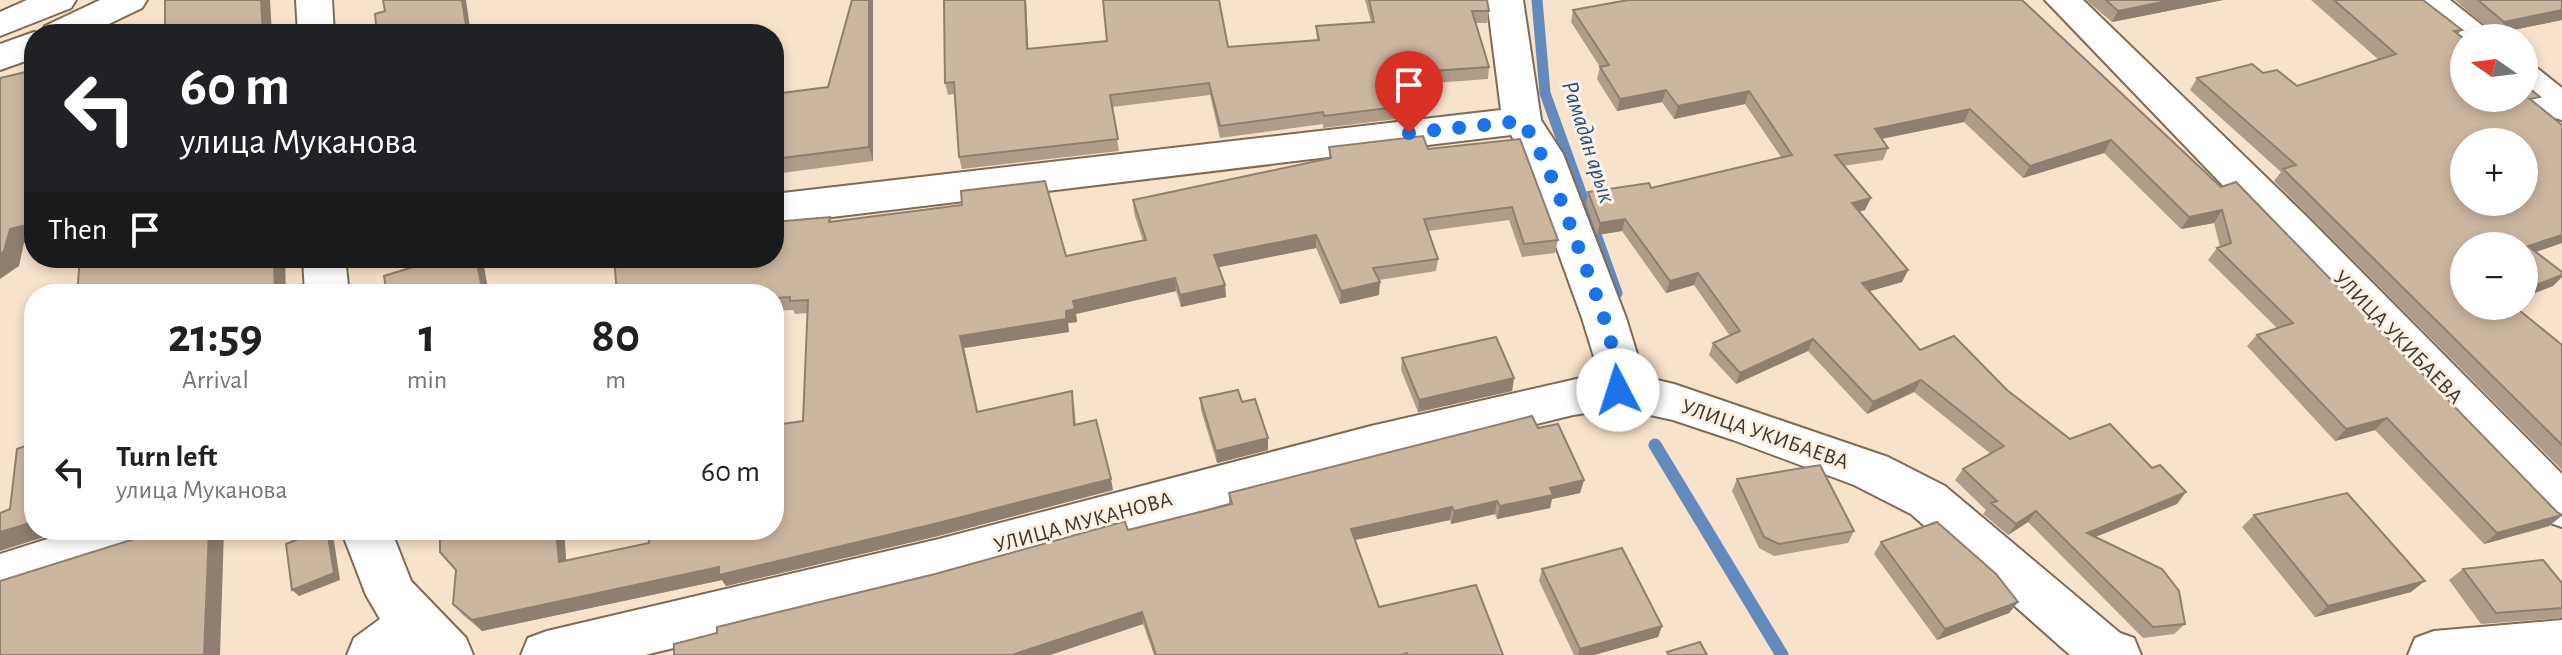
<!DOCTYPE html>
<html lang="en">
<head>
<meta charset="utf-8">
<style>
  body { margin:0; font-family:"Alegreya Sans",sans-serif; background:#f6f6f6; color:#202124; height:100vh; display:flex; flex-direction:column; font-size:30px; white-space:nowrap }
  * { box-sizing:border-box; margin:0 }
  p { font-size:26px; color:#757577 }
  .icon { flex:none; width:44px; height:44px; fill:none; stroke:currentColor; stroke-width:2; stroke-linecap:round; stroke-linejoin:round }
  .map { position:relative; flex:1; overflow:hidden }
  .details { position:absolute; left:24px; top:284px; width:760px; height:256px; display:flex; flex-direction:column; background:#fff; border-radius:32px; box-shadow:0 4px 12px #0003 }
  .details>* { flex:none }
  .guide { position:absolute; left:24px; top:24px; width:760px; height:244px; border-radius:32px; box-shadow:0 4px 12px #0003; background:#202124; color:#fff; overflow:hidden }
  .needle { width:52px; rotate:284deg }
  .controls { position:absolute; left:2450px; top:24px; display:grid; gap:16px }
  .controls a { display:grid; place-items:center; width:88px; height:88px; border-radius:50%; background:#fff; box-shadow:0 4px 12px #0003; font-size:40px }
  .pin { position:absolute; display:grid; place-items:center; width:68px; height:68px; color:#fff; margin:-82px -34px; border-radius:50% 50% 50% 0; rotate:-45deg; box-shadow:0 0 8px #0007 }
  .pin .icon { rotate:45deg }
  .me { position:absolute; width:88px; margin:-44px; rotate:355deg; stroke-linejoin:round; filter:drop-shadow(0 0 6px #0008) }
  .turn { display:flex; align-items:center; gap:28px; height:168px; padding:0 24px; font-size:36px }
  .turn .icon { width:104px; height:104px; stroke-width:2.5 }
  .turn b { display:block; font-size:56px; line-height:68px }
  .then { display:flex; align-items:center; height:76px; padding:0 24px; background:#0003; gap:16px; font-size:30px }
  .eta { display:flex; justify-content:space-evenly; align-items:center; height:136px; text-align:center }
  .eta b { font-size:48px; font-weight:700; line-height:56px }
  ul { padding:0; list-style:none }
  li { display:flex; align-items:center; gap:24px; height:104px; padding:0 24px }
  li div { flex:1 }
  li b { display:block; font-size:30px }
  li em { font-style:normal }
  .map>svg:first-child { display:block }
</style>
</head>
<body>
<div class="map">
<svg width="2562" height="655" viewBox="0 0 2562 655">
  <rect width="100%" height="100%" fill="#f7e2cb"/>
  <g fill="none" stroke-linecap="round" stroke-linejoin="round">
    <!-- stream-far1 -->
    <path stroke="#638abc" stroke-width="11" d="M1537 0 1545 93 1617 293"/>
    <!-- stream -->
    <path stroke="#638abc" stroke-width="13" d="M1655 445 1782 655"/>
    <!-- street casing -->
    <g stroke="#7d6b56" stroke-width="4">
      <path id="street" d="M27 0H76L71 8 0 36V12Z
        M100 0H147L142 8 88 34H34V58L0 70V44L34 32 40 34 45 26Z
        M296 0H332L334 34H298Z
        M1487 0H1523L1541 120 1563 154 1626 318 1638 357 1640 376 1674 384 1888 457 1945 486 2120 633 2134 638 2141 655H2070L1911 514 1854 485 1733 440 1673 420 1618 408 1573 415 1371 464 939 583 645 655H521L528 638 547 631 939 539 1371 426 1594 375V357L1582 318 1523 155 1511 135 774 224V194L1501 110Z
        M2045 0H2083L2306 216 2562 474V527L2545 521Z
        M2409 0H2450L2488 30 2493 38H2464L2462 46 2414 8Z
        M2524 65 2537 68 2562 88V120L2548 116 2524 96Z
        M303 258H345L349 294H305Z
        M76 530H169L161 545 0 598V554Z
        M341 530H391L411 581 466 638 473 655H347L354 638 380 619 366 595Z
        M2562 620V655H2408L2415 638 2434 631Z"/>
    </g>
    <!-- street -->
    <use href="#street" fill="#fff" fill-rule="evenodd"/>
  </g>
  <!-- wall -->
  <path fill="#af9d8a" d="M852 0H873V161L774 174V100H781L828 87Z
    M1365 0H1487L1489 11 1487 23H1476L1489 67 1488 79 1407 85 1413 105 1412 117 1323 128V124L1220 138 1210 95 1112 107 1119 151 962 169 959 157 954 94 948 95 945 83 1029 49 1228 47 1317 40 1316 26 1371 22Z
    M2022 0 2557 512 2562 514V516L2549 526 2484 544 2375 430 2335 441 2247 346 2257 335 2277 328 2208 260 2217 248 2220 247 2214 223 2181 229 2104 153 2023 178 1964 122 1882 139 1888 148 1883 160 1843 166 1865 210 1859 211 1908 270 1902 282 1869 291 1920 350 2007 390 2070 439 2177 504 2095 537 2185 624 2174 634 2143 638 2028 522 2008 535 1983 514 1986 510 1955 480 1963 469 1991 454 1914 392 1867 414 1808 351 1736 384 1709 355 1713 343 1730 336 1694 285 1666 293 1622 231 1597 235 1586 204 1588 192 1651 188 1781 157 1745 104 1674 119 1662 102 1617 111 1597 79 1600 67 1571 22 1573 10Z
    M2086 0H2223L2112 22Z
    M2311 0H2423L2462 30 2458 34 2535 103 2562 125V243L2536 252 2553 286 2524 297V246L2464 306 2562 345V470L2274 181 2281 172 2190 90 2197 78 2263 73 2297 86 2379 60Z
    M2455 0H2562V20L2494 34Z
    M1329 147 1428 149 1558 240 1555 253 1522 257 1509 220 1428 231 1438 259 1436 271 1379 280V295L1340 304 1316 248 1219 267 1225 285 1226 297 1181 307 1176 291 1076 314 1077 322 1068 323 1069 332 964 348 978 411 1074 403 1076 425 1113 490 938 536 726 586 722 580 482 631 463 615 453 604 456 570 440 530H564L566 560 774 530 803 421 808 313 795 314 793 310 774 311V294L830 217 831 222 1066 256 1143 241 1134 213 1133 200 1329 159Z
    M1402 358 1514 378 1512 391 1418 412 1401 370Z
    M1200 398 1242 402 1268 438V450L1217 463 1201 410Z
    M1538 428 1584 480 1580 493 1552 499 1550 508 1497 519 1495 514 1451 524 1450 520 1355 540 1379 607 1503 655H1154L1143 624 1050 655H674L1128 530 1229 504V493Z
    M1737 479 1854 531 1848 543 1774 556 1759 548 1732 491Z
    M2254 515 2411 592 2315 617 2242 527Z
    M1881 542 2018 602 2009 613 1937 640 1874 554Z
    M1542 569 1662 626 1658 637 1594 655H1574L1539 581Z
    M2463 569 2562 583V618L2481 624 2449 580Z"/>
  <!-- shaded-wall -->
  <path fill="#8e7f70" d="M261 0H270L272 34H263Z
    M462 0H466L471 34H464Z
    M869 0H873V161L869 147Z
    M1025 0H1026L1029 61 1027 49Z
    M2172 0H2223L2112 22 2118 11Z
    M2562 10V20L2494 34 2504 22Z
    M1666 90 1662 102 1617 111 1620 99Z
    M1749 91 1745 104 1674 119 1678 106Z
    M1970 109 1964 122 1870 141 1875 129Z
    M2111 140 2104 153 2023 178 2030 166Z
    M1871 198 1865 210 1847 215 1852 203Z
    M2222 210 2214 223 2181 229 2189 217Z
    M1625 219 1622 231 1597 235 1600 223Z
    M34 223V241L24 243 19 266 0 279V254L10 229Z
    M1316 235V248L1215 268 1214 255Z
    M2562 235V243L2524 256 2528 246Z
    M274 258H285L286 294H275Z
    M476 258H481L483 261 489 294H483Z
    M1908 270 1902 282 1857 295 1862 283Z
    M1698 273 1694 285 1666 293 1670 281Z
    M2562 275V277L2553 286 2524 297V290Z
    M1175 278 1176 291 1076 314 1077 322 1068 323 1069 332 964 348 980 424 960 336 1066 311 1073 301Z
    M1380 282 1379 295 1340 304 1341 291Z
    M1225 285 1226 297 1181 307 1180 295Z
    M1813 339 1808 351 1736 384 1740 373Z
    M1514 378 1512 391 1418 412 1419 400Z
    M1921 380 1914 392 1867 414 1873 402Z
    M2387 418 2375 430 2335 441 2346 429Z
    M1268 438V450L1217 463 1216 451Z
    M1111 479 1113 490 938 536 726 586 722 580 482 631 472 620Z
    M1584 480 1580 493 1552 499 1550 508 1497 519 1500 506 1550 488Z
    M2186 492 2177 504 2078 544 2087 533Z
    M1497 501 1495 514 1451 524 1454 511Z
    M1452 507 1450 520 1350 541 1351 529Z
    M2036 511 2028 522 2008 535 2016 524Z
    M2562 515 2549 526 2484 544 2497 533Z
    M34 522V530H66L0 551V532Z
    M209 530H224L220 655H204Z
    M327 530 333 535 340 580 299 596 292 590Z
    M556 530H564L567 573 559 562Z
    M2425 581 2411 592 2315 617 2328 606Z
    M2018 602 2009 613 1937 640 1945 629Z
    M1142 612 1143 624 1050 655H1012Z
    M1662 626 1658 637 1594 655H1578L1580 649Z"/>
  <!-- building -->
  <path fill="#cbb6a0" stroke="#8e7f70" stroke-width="2" fill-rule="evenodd" d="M165 0H261L263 34H165Z
    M383 0H462L466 26 463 27 464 34H377L375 14 385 11Z
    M852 0H869V147L774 159V100H781L782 93 828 87Z
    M944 0H1025L1027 49 1107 41 1103 0H1219L1228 47 1319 40 1316 26 1374 22 1369 0H1487L1489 11H1472L1489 67 1403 73 1413 105 1324 116 1323 112 1220 126 1209 83 1110 95 1118 139 959 157 954 82 945 83Z
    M1628 0H2022L2221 187 2236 182 2557 512 2562 515 2497 533 2387 418 2346 429 2257 335 2293 323 2217 248 2231 243 2222 210 2189 217 2111 140 2030 166 1970 109 1875 129 1888 148 1835 155 1871 198 1852 203 1908 270 1862 283 1920 350 1954 336 2007 390 2070 439 2110 424 2152 468 2160 465 2186 492 2087 533 2162 569 2179 591 2185 624 2153 627 2036 511 2016 524 1991 503 1997 501 1963 469 2004 446 1921 380 1873 402 1813 339 1740 373 1713 343 1740 331 1698 273 1670 281 1625 219 1600 223 1588 192 1649 183 1651 188 1792 155 1749 91 1678 106 1666 90 1620 99 1600 67 1609 65 1573 10Z
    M2106 0H2172L2118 11Z
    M2334 0H2423L2462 30 2454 31 2464 39V98H2524V84L2540 97 2530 99 2562 125V235L2528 246 2562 272V275L2524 290V246H2464V306H2514L2562 345V445L2283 169 2296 165 2197 78 2252 64 2263 73 2277 70 2297 86 2396 54ZM2464 142H2524V202H2464Z
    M2478 0H2562V10L2504 22Z
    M34 70V223L10 229 4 251 0 254V78Z
    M1423 136 1428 149 1520 139 1558 240 1524 244 1512 207 1424 219 1438 259 1373 268 1380 282 1341 291 1316 235 1214 255 1225 285 1180 295 1175 278 1073 301 1075 309 1066 311V319L960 336 977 412 1072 391 1074 425 1096 420 1111 479 934 524 719 575V567L472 620 453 604 456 570 440 552V530H556L559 562 649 543 650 530H774V425L803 421 808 300 790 301V297L774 298V294H617L614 258H774V222L830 217 829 222 962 205 961 191 1045 181 1066 256 1146 240 1133 200 1331 158 1329 147Z
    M80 258H274L275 294H77Z
    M442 258H476L483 294H387L384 276Z
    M509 288 513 294H506Z
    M1496 337 1514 378 1419 400 1402 358Z
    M1238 390 1242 402 1255 399 1268 438 1216 451 1200 398Z
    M1532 416 1538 428 1558 424 1584 480 1550 488 1553 495 1500 506 1497 501 1454 511 1452 507 1351 529 1379 607 1476 585 1503 655H1408L1407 653 1401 655H1156L1142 612 1012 655H674V644L717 633V627L935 574 1122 522H1125L1128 530 1232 504 1229 493Z
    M34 443V522L0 532V513L10 509 17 449Z
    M1820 465 1854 531 1779 544 1764 537 1737 479Z
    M2347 493 2425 581 2328 606 2254 515Z
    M1937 522 1996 574 2018 602 1945 629 1881 542Z
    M149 530H209L204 655H0V581L147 535Z
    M322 530H327L334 573 292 590 286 544Z
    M1622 548 1662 626 1580 649 1542 569Z
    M2543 560 2562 583V608L2496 613 2463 569Z
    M1700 642 1707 655H1669L1667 652Z"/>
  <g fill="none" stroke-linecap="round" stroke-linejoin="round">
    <!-- route -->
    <path stroke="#1a73e8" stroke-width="14" stroke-dasharray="0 25.2" d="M1409 133 1522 121C1548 161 1562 204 1579 249 1596 296 1616 340 1618 390"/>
  </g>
  <g text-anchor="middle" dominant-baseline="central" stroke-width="6" stroke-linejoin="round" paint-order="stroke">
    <!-- street labels -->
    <g font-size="22" fill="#3f372e" stroke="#fef1e3">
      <text transform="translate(2398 337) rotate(46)">УЛИЦА УКИБАЕВА</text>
      <text transform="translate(1765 434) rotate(19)">УЛИЦА УКИБАЕВА</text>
      <text transform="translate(1083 522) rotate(-15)">УЛИЦА МУКАНОВА</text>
    </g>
    <!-- water labels -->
    <g font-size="24" font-style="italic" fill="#1a518f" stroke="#fef1e3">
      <text transform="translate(1588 142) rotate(72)">Рамадан арык</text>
    </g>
  </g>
</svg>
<div class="controls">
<a><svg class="needle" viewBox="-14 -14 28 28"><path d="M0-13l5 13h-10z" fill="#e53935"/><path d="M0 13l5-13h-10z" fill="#757577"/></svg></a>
<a>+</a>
<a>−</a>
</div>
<div class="pin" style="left:1409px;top:133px;background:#d93025"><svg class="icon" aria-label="arrive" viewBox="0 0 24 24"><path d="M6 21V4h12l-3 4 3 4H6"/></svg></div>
<svg class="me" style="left:1618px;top:390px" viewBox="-20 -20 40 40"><circle r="19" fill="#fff"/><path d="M0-13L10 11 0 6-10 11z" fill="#1a73e8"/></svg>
<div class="guide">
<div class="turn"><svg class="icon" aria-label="left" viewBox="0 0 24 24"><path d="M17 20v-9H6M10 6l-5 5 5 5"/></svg><div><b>60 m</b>улица Муканова</div></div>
<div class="then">Then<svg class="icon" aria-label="arrive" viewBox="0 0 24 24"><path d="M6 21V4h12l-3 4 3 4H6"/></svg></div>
</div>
<section class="details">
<div class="eta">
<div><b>21:59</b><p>Arrival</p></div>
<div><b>1</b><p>min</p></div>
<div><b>80</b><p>m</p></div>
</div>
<ul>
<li><svg class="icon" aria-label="left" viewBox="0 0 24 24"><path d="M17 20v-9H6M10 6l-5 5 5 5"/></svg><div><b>Turn left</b><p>улица Муканова</p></div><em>60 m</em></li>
</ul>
</section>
</div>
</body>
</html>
